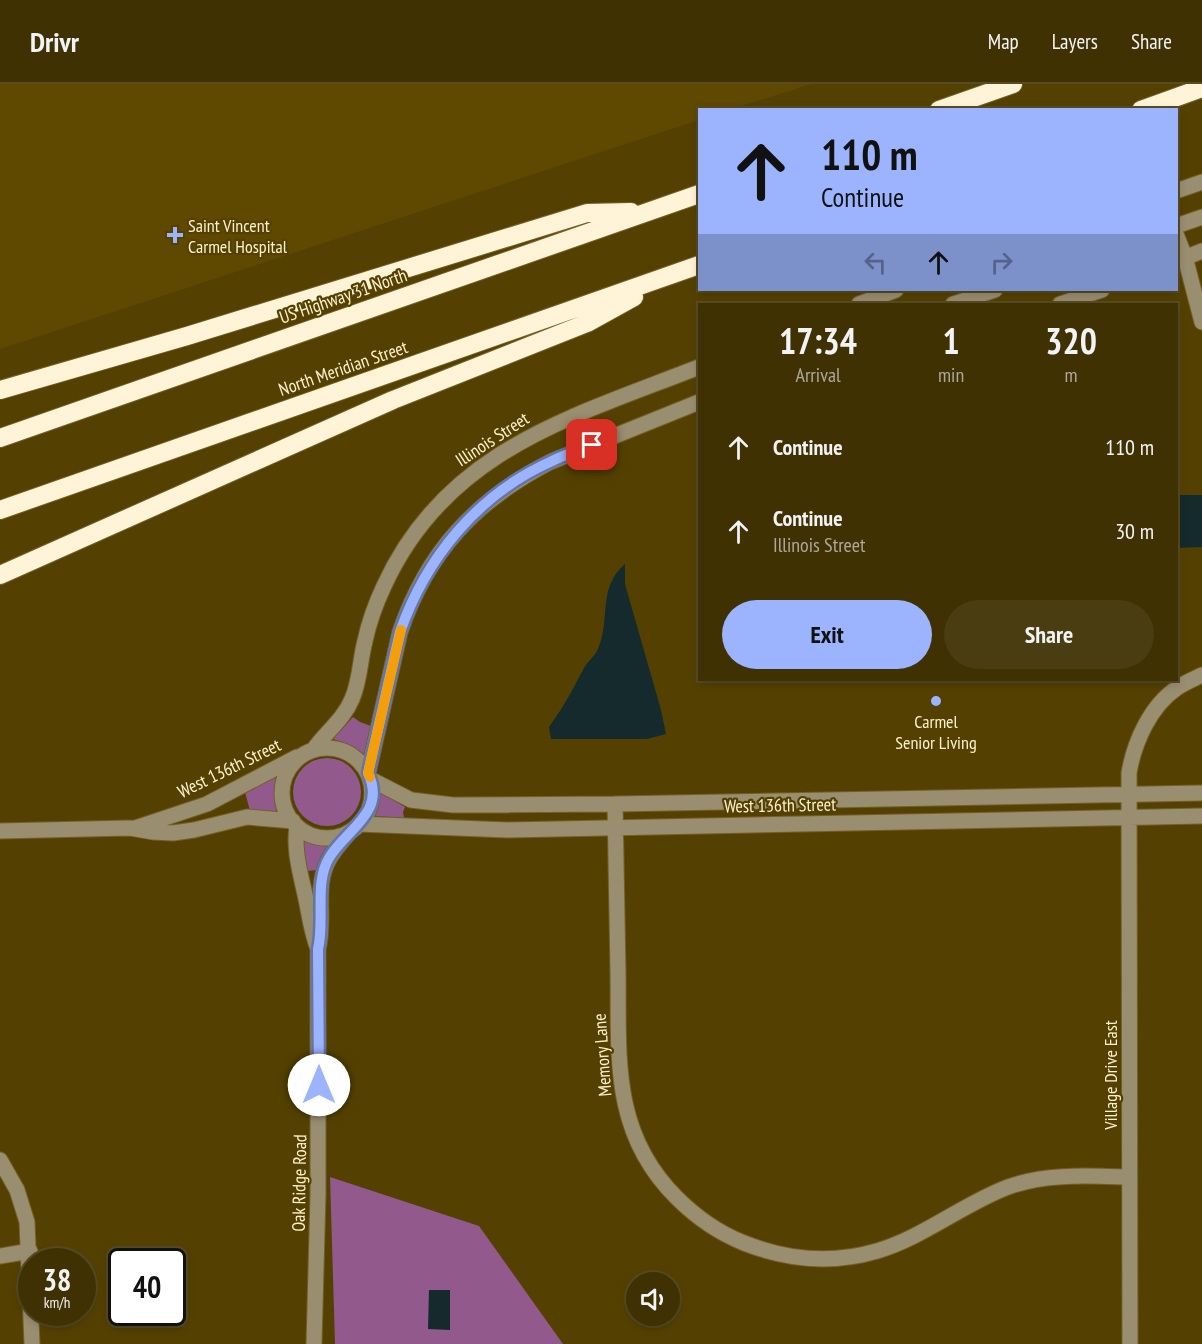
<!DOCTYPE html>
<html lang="en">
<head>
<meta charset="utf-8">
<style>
  body { margin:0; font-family:"PT Sans Narrow",sans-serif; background:#4a3d11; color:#f1f3f6; height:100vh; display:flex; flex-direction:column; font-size:22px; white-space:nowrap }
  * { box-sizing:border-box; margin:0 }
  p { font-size:20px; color:#ada999 }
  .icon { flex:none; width:33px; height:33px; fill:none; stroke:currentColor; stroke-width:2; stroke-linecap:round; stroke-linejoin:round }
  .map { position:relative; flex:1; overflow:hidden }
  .panel { position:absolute; left:698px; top:219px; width:480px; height:378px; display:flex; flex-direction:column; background:#3f3102; border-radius:0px; box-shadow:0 3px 9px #0003,0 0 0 2px #584c24 }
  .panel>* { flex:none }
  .top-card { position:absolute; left:698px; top:24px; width:480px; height:183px; border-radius:0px; box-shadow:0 3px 9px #0003,0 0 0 2px #584c24; background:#9cb4fd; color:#111; overflow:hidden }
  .buttons { position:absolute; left:626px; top:1188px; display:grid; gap:12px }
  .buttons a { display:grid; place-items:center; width:54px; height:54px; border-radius:50%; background:#3f3102; box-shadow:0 3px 9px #0003,0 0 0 2px #584c24; font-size:30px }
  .speed { position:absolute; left:18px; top:1164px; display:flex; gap:12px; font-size:30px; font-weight:700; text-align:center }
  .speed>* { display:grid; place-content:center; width:78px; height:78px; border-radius:50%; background:#3f3102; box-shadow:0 3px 9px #0003,0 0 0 2px #584c24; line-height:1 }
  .speed small { font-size:15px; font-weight:400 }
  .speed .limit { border:3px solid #111; border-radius:9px; background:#fff; color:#111 }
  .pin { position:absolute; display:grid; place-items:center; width:51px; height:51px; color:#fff; margin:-26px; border-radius:12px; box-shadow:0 3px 9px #0006 }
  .me { position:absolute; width:66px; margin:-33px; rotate:0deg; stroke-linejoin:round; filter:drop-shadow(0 0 4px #0008) }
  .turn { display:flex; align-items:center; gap:21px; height:126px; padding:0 24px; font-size:27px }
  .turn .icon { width:78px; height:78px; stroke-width:2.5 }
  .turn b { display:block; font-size:42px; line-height:51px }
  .lanes { display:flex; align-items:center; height:57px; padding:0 24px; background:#0003; justify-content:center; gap:30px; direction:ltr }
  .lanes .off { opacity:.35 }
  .eta { display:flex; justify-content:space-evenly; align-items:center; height:102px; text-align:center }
  .eta b { font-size:36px; font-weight:700; line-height:42px }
  .cta { display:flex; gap:12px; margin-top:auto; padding:12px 24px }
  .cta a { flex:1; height:69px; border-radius:36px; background:#9cb4fd; color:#111; font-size:24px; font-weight:700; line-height:69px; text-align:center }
  .cta a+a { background:#4a3d11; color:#f1f3f6 }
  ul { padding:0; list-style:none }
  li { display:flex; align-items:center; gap:18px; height:84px; padding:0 24px }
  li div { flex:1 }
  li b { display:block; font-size:22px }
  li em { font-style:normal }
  header { display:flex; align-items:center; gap:36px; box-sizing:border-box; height:84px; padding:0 30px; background:#3f3102; border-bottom:2px solid #584c24 }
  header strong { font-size:28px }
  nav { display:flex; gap:33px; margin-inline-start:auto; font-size:21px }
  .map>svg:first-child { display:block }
</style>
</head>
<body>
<header>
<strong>Drivr</strong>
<nav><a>Map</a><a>Layers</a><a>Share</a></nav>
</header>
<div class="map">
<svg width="1202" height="1260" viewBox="0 0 1202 1260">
  <rect width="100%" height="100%" fill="#544102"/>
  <!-- built -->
  <path fill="#5f4900" d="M0 0H811L732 25 699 26V36L0 265Z"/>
  <!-- green -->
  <path fill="#91598c" d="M353 633 360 638 371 642 364 670 347 660 333 655Z
    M293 708a34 34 0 1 1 68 0a34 34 0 1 1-68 0Z
    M276 693 274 710 278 729 262 726 250 727 245 708Z
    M380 708 405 723 403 728 404 734 375 732Z
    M301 755 328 762 320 776 317 786 307 787Z
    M330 1093 479 1142 563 1260H335Z"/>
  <!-- water -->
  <path fill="#142a2d" d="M1176 411H1202V463L1176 464Z
    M625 480V500L661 626 666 650 647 655H551L549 643C563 624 573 605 584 584 588 577 595 572 598 565 611 535 597 504 625 480Z
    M429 1206H450V1246L428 1245Z"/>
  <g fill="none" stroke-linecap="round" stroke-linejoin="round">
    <!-- minor casing -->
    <g stroke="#736027" stroke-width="17">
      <path id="minor" d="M1176 107 1202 98
        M1176 142 1202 133
        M1176 150 1185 173 1202 238
        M1177 177 1202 167
        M859 220 896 206
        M953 220 995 206
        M1060 220 1102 206
        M282 709a45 45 0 1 1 90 0a45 45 0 1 1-90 0Z
        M314 665C326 648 344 635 352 615 360 597 360 576 365 557 369 538 376 519 384 502 446 366 572 333 699 283
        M368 689 400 548C427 468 475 417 550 378L699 318
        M370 695 411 716 453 721 615 720 1202 709
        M615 720C616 776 617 832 618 889 619 973 611 1049 677 1114 696 1133 719 1149 744 1159 787 1176 833 1180 877 1167 924 1153 963 1120 1008 1103 1046 1089 1090 1092 1129 1093
        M359 740 507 746 1202 732
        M297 742C293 769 302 794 307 820 310 836 312 850 318 865
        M135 744 207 720 297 673
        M0 747 130 744 153 748 173 749 194 746 247 733 293 737
        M0 1076 17 1106 27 1138 32 1260
        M0 1172 30 1167
        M314 1260 318 1110V865C325 839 316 808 325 784 329 771 340 760 349 749
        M1130 1260 1129 689C1134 659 1150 622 1177 604 1184 599 1194 595 1202 591"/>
    </g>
    <!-- highway casing -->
    <g stroke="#736027" stroke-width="20">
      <path id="highway" d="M939 26 1013 0
        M1141 26 1202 4
        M0 306 187 252 587 129 631 128
        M0 354 699 110
        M0 426 699 181
        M0 491 393 316 587 239 634 213"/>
    </g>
    <!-- minor -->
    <use href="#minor" stroke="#998e70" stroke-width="15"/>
    <!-- highway -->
    <use href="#highway" stroke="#fff4d7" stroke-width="18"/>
  </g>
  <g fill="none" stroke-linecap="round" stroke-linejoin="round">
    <!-- route casing -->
    <g stroke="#6575a4" stroke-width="15">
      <path id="route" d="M319 1001 318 865C325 837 314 799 329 774 346 745 387 729 368 689L400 548C426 474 477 411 550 378 564 371 578 366 592 361"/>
    </g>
    <!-- route -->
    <use href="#route" stroke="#9cb4fd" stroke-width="10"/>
    <!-- slow -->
    <path stroke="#f59e0b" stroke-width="10" d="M370 693 368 689 401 546"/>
  </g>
  <!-- markers -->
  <g fill="#9cb4fd" stroke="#544102" stroke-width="2">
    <path d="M172 142h6v6h6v6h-6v6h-6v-6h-6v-6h6z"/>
    <circle cx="936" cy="617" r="6"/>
  </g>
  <g text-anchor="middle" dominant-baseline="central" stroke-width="4.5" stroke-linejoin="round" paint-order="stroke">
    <!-- poi labels -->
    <g font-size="18" fill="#fef0cd" stroke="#544102" text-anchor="start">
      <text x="188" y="141">Saint Vincent<tspan x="188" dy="21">Carmel Hospital</tspan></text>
      <text x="936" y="637" text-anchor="middle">Carmel<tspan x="936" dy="21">Senior Living</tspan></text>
    </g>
    <!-- street labels -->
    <g font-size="18" fill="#fef0cd" stroke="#544102">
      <text transform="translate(343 212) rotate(-19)">US Highway 31 North</text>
      <text transform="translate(343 284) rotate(-19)">North Meridian Street</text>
      <text transform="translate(492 355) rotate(-33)">Illinois Street</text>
      <text transform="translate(229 684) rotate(-26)">West 136th Street</text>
      <text transform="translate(780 721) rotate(-1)">West 136th Street</text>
      <text transform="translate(602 971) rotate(-94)">Memory Lane</text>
      <text transform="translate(1110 991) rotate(-90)">Village Drive East</text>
      <text transform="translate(299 1099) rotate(-89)">Oak Ridge Road</text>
    </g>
  </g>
</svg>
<div class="buttons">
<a><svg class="icon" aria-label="sound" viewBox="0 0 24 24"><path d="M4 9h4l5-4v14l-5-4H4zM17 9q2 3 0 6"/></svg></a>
</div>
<div class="speed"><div>38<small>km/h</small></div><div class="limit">40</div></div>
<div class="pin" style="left:592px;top:361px;background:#d93025"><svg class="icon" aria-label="arrive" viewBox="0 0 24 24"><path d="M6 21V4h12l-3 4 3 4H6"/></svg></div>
<svg class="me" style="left:319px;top:1001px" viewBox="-20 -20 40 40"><circle r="19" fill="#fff"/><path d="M0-13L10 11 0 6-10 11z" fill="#9cb4fd"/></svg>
<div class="top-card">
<div class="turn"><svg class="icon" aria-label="ahead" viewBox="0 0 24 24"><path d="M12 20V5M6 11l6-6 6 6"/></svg><div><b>110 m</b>Continue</div></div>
<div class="lanes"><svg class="icon off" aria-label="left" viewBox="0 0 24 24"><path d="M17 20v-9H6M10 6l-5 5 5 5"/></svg><svg class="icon" aria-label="ahead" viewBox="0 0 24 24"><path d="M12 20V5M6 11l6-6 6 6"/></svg><svg class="icon off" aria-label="right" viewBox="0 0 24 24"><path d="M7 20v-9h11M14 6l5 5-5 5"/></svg></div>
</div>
<section class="panel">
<div class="eta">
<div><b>17:34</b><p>Arrival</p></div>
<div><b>1</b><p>min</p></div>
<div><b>320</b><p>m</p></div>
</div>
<ul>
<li><svg class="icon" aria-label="ahead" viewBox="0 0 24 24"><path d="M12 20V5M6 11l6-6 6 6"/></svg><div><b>Continue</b></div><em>110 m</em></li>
<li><svg class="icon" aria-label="ahead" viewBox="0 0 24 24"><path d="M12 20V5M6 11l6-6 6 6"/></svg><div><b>Continue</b><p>Illinois Street</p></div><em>30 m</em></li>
</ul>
<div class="cta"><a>Exit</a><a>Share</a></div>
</section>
</div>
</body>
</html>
